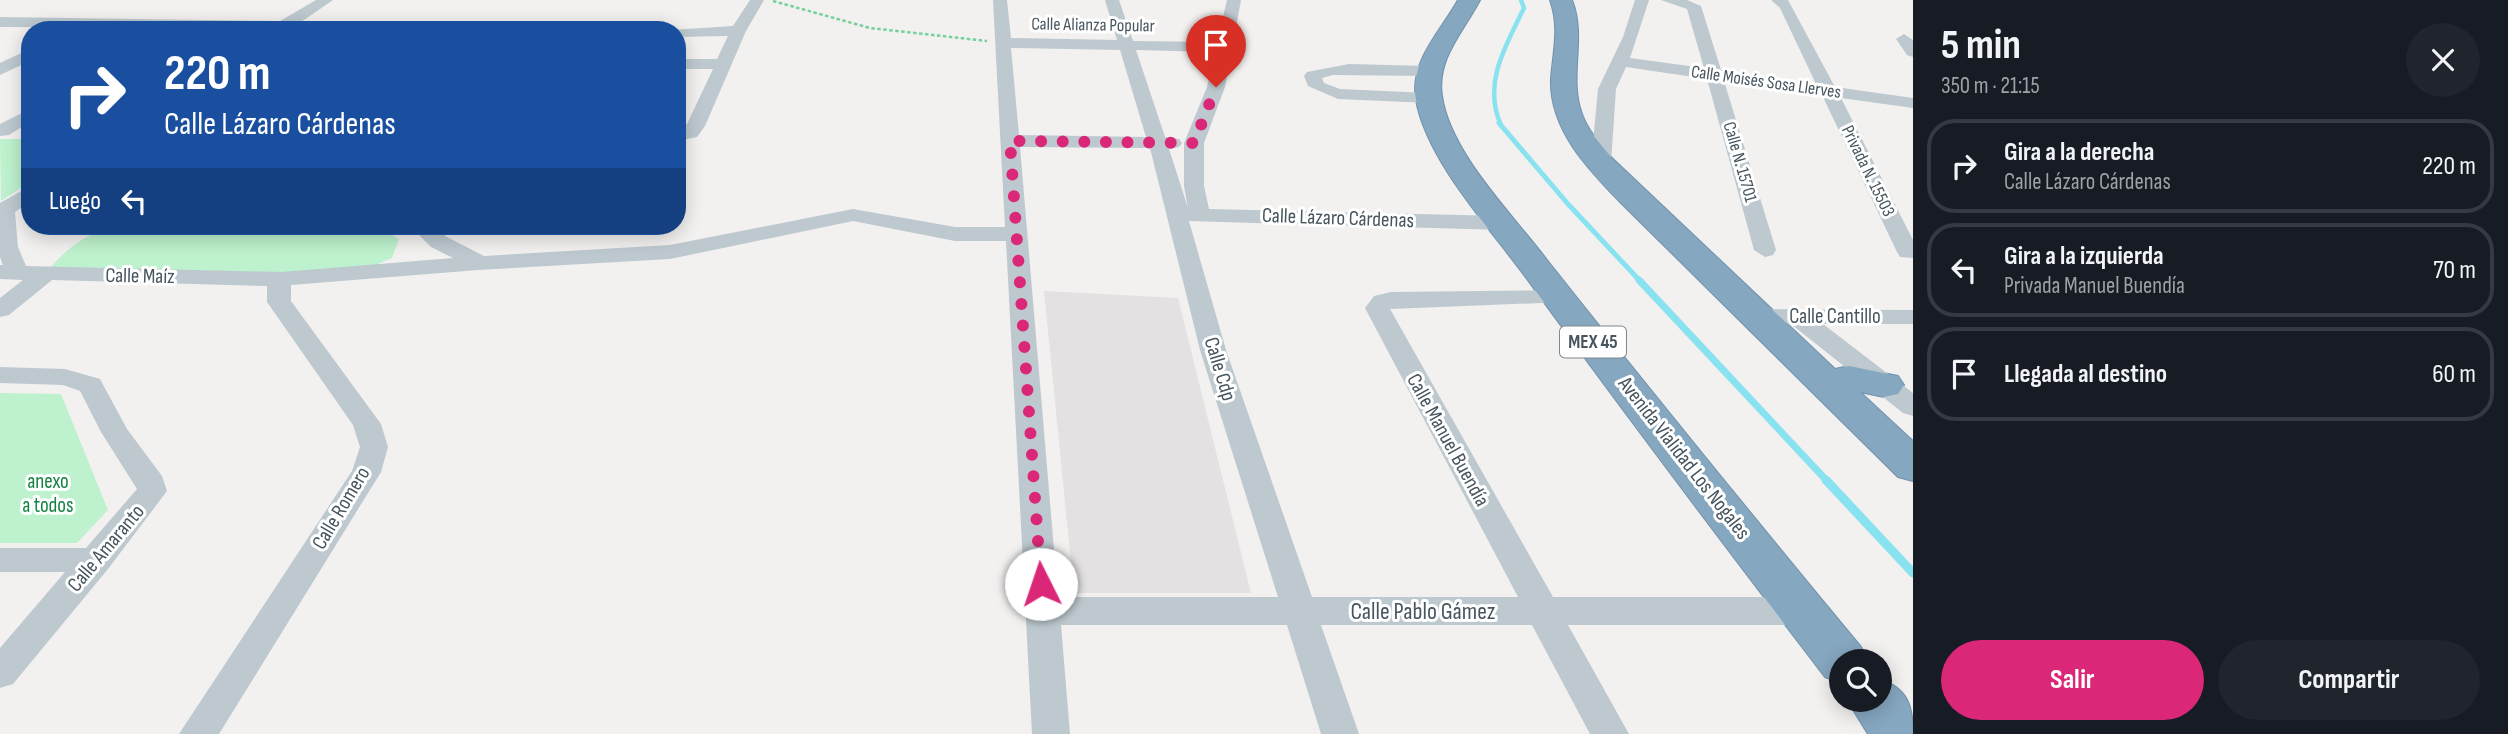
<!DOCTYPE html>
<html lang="es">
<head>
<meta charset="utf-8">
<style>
  body { margin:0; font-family:"Sofia Sans Condensed",sans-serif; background:#20242c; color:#f1f3f6; height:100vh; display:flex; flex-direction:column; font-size:26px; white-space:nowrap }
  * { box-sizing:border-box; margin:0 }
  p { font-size:23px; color:#9ea1a6 }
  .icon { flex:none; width:38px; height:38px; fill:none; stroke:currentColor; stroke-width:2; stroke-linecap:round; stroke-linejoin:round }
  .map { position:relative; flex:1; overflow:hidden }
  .sheet { display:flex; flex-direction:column; background:#171b24; width:595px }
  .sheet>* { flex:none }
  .top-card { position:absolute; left:21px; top:21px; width:665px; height:214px; border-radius:28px; box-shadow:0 4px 18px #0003; background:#1a4fa0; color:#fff; overflow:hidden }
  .buttons { position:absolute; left:1829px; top:649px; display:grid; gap:14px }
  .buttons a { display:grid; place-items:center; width:63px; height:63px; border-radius:50%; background:#171b24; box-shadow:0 4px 18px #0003; font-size:35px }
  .pin { position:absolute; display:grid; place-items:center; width:60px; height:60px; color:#fff; margin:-72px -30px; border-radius:50% 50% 50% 0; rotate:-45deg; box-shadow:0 0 7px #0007 }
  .pin .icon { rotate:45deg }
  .me { position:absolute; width:77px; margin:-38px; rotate:356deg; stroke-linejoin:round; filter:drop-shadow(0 0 5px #0008) }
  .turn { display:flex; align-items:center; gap:24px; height:147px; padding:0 28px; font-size:32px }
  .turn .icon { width:91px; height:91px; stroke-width:2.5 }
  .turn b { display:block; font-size:49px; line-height:60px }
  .then { display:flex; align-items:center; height:66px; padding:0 28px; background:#0003; gap:14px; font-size:26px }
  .round { display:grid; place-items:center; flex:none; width:74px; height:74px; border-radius:37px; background:#20242c }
  .head { display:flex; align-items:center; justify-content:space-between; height:119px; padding:0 28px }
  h1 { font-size:42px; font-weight:700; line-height:52px }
  .primary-button { display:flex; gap:14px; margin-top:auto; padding:14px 28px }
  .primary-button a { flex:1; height:80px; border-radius:42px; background:#db2777; color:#fff; font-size:28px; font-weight:700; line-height:80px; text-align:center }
  .primary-button a+a { background:#20242c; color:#f1f3f6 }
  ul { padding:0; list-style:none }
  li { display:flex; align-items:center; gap:21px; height:94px; margin:0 14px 10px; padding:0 14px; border:4px solid #363941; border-radius:28px }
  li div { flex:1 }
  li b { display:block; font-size:26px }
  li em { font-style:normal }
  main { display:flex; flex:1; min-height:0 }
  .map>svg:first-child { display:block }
</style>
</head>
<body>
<main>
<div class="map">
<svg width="1913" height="734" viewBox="0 0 1913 734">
  <rect width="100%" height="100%" fill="#f3f0f0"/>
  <!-- education -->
  <path fill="#e4e1e2" d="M1044 291 1178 298 1251 593H1074Z"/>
  <!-- green -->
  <path fill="#bef1cd" d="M0 139H30V182L1 201Z
    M115 226H379L399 239 392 258 363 270 311 277 51 267C69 246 88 233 115 226Z
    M0 393 61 394 108 510 77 543H0Z"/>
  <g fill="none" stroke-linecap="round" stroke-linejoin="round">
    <!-- stream-far3 -->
    <path stroke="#89e2ef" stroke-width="4.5" d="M1501 125C1482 84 1506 45 1524 8L1521 0"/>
    <!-- stream-far2 -->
    <path stroke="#89e2ef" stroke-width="5" d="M1499 123 1568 204 1641 282"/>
    <!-- stream-far1 -->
    <path stroke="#89e2ef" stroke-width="7" d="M1639 280 1828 482"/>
    <!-- stream -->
    <path stroke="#89e2ef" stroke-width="9" d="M1826 480 1913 573"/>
    <!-- highway casing -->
    <g stroke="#7192ac" stroke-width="2">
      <path id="highway" d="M1458 0H1480C1464 31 1436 59 1442 96 1450 153 1513 215 1547 260 1650 390 1755 519 1861 647L1869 662H1841V683L1825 677C1724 545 1624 413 1527 279 1490 228 1427 161 1416 100 1409 61 1441 31 1458 0Z
        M1550 0H1572C1587 38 1568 76 1582 114 1588 131 1601 145 1613 159L1835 369 1849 366 1898 376 1904 385 1898 394 1884 397 1860 392 1913 441V481L1898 477 1620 202C1588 169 1549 129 1551 79 1553 51 1560 28 1550 0Z
        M1880 679C1908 689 1913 706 1913 734H1868L1847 700H1880Z"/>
    </g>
    <!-- path -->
    <path stroke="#74d19c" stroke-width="2.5" stroke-dasharray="3.5 2.5" stroke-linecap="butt" d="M773 1 870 28 987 41"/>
    <!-- minor -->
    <path fill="#bdc9cf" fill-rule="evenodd" d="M316 0H333L301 22 567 25 575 30 0 27V17L280 21Z
      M750 0H764L746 31 705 126 697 137 677 141V129L687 124 713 69H677V59H717L728 36 677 37V30H671L733 26Z
      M993 0H1007L1011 38 1117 40 1105 0H1119L1133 41 1217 42 1227 0H1241L1225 87 1204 143V186L1209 209 1502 216 1513 223 1502 230 1189 221 1226 350 1312 597H1518L1365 308 1374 296 1391 292 1558 290 1566 292 1570 297 1566 302 1390 309 1553 597H1803L1815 601 1820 611 1815 621 1803 625H1568L1629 734H1590L1532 625H1321L1359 734H1321L1287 625H1061L1070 734H1032L1006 241H955L853 221 670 259 478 270 291 285V301L381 424 388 447 381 472 219 734H179L352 471 360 447 353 425 267 302V286L52 280 9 315 0 317V298L23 280 0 279V265H3L0 257V203L30 186V202L15 212 18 247 26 266 281 272 453 258 431 247 410 226H434L447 237 484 256 670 245 853 209 955 227H1005ZM1011 48 1120 50 1146 137 1019 135ZM1136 50 1215 52 1207 87 1184 143V186L1188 208 1169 149 1179 147 1182 143 1179 139 1165 137ZM1020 147 1150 148 1200 350 1278 597H1058Z
      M1635 0H1649L1630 58 1704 68 1687 9 1661 0H1687L1701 6 1721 70 1816 84 1780 8 1771 0H1788L1835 87 1913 98V108L1841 98 1913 240V258L1900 257 1897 252 1822 95 1724 81 1776 250 1773 255 1765 257 1754 250 1707 79 1626 67 1616 89 1611 163 1601 169 1594 167 1591 163 1598 89 1623 37Z
      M1904 34 1913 40V57L1907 55 1896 39Z
      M30 49V61L0 75V63Z
      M1349 64 1428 66 1436 71 1428 76 1333 75 1322 78 1324 83 1340 89 1429 93 1438 98 1429 103 1338 99 1308 86 1304 76 1307 72Z
      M30 109V122L9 135 0 136V124Z
      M1756 309 1913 310V324H1823L1913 393V416L1903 413 1791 324 1747 321 1744 316 1747 311Z
      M0 367 65 369 100 379 127 429 162 476 167 491 108 569 13 684 0 688V648L65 572H0V548H86L137 489 101 432 80 391 63 385 0 383Z"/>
    <!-- highway -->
    <use href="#highway" fill="#86a7c0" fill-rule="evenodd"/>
  </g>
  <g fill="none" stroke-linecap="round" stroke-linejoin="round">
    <!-- route -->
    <path stroke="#db2777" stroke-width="12" stroke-dasharray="0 21.6" d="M1041 584 1010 141 1194 143 1216 87"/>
  </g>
  <g text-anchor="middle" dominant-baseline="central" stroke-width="6" stroke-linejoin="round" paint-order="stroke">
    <!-- far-street labels -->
    <g font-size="18" fill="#47555e" stroke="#fff">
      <text transform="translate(1093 25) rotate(1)">Calle Alianza Popular</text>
      <text transform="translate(1766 82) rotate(8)">Calle Moisés Sosa Llerves</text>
      <text transform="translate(1740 162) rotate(74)">Calle N. 15701</text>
      <text transform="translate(1868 171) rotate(64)">Privada N. 15503</text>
    </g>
    <!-- shield labels -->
    <rect fill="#fff" stroke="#7e888e" stroke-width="2" x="1560" y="326.5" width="66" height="31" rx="5"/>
    <g font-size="19" font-weight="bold" fill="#47555e">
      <text x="1593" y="342">MEX 45</text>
    </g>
    <!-- street labels -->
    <g font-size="21" fill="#47555e" stroke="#fff">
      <text transform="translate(1338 218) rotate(2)">Calle Lázaro Cárdenas</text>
      <text transform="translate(140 276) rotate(1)">Calle Maíz</text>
      <text x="1835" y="316">Calle Cantillo</text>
      <text transform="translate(1220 369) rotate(73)">Calle Cdp</text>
      <text transform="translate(1448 440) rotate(61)">Calle Manuel Buendía</text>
      <text transform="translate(1684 458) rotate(52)">Avenida Vialidad Los Nogales</text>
      <text transform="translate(341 508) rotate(-59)">Calle Romero</text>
      <text transform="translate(106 548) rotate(-50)">Calle Amaranto</text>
    </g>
    <!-- park labels -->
    <g font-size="21" fill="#148443" stroke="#fff">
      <text x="48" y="481">anexo<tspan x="48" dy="24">a todos</tspan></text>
    </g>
    <!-- near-street labels -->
    <g font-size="24" fill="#47555e" stroke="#fff">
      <text x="1423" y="611">Calle Pablo Gámez</text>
    </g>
  </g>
</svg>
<div class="buttons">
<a><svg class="icon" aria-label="search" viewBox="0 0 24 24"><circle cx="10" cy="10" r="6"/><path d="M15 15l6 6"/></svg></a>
</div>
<div class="pin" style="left:1216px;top:87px;background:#d93025"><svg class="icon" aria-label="arrive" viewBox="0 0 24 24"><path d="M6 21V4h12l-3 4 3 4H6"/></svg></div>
<svg class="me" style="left:1041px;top:584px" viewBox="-20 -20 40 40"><circle r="19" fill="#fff"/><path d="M0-13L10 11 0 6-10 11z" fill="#db2777"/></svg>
<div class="top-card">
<div class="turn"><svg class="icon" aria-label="right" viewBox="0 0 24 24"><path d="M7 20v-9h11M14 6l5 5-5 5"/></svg><div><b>220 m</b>Calle Lázaro Cárdenas</div></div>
<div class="then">Luego<svg class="icon" aria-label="left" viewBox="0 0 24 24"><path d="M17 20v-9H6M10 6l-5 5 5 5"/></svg></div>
</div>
</div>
<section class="sheet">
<div class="head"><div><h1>5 min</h1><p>350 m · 21:15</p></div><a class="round"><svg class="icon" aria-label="close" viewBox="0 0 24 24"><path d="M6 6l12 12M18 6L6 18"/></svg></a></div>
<ul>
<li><svg class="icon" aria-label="right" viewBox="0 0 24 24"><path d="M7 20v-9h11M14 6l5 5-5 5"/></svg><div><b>Gira a la derecha</b><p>Calle Lázaro Cárdenas</p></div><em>220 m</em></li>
<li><svg class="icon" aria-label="left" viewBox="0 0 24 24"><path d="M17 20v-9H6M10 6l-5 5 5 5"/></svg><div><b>Gira a la izquierda</b><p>Privada Manuel Buendía</p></div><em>70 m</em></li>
<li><svg class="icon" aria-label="arrive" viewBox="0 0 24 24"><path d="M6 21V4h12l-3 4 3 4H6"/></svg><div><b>Llegada al destino</b></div><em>60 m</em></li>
</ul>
<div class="primary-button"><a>Salir</a><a>Compartir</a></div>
</section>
</main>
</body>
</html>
